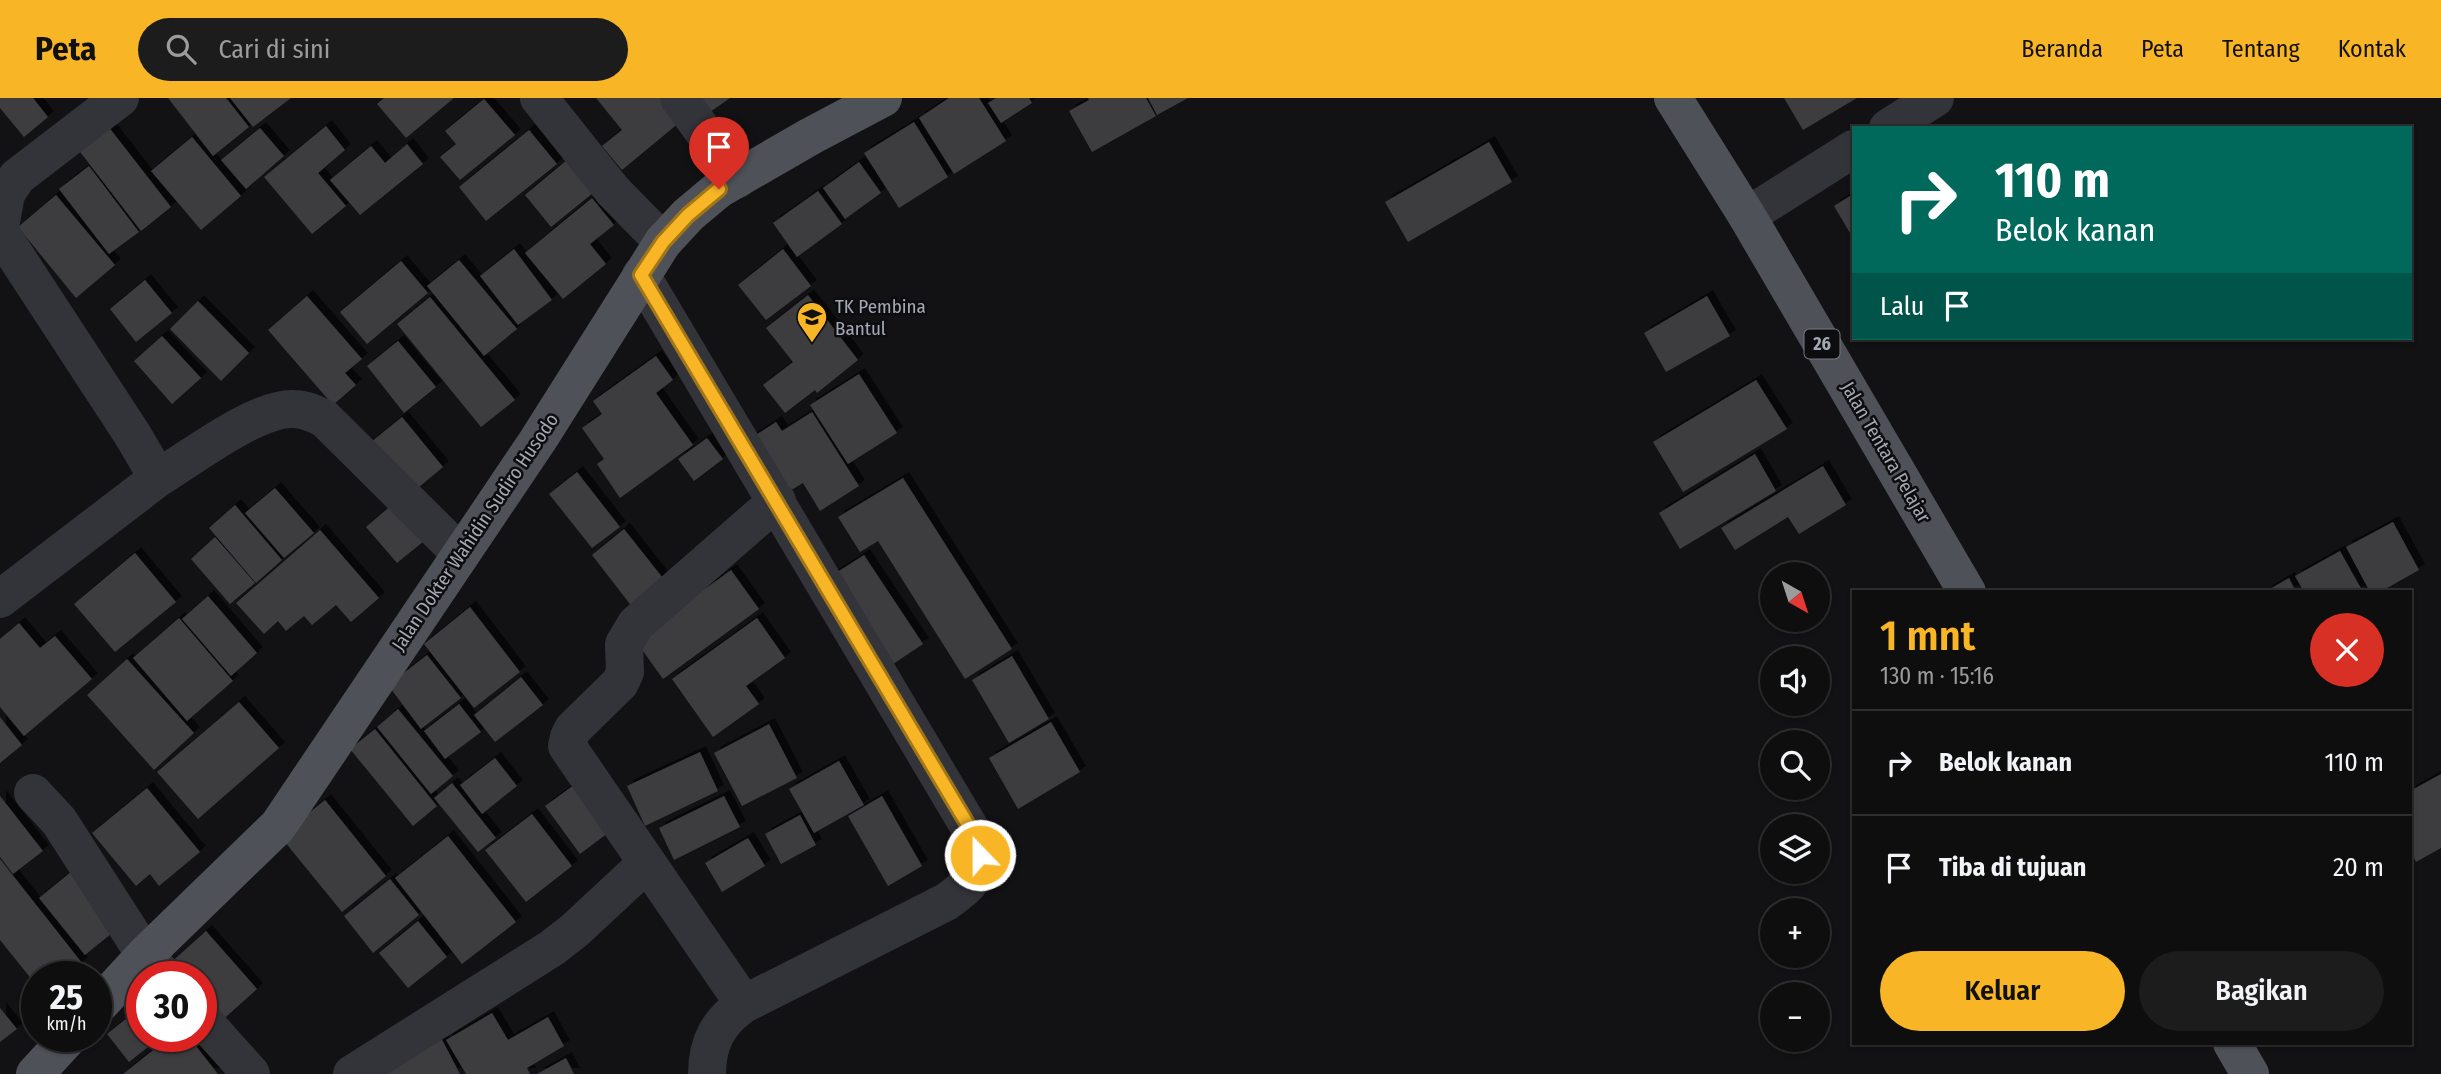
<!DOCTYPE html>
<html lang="id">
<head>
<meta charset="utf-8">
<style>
  body { margin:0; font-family:"Fira Sans Condensed",sans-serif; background:#1c1c1d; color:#f1f3f6; height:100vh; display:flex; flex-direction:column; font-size:26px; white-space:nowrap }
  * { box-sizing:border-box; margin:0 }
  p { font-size:23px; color:#9b9c9e }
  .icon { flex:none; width:38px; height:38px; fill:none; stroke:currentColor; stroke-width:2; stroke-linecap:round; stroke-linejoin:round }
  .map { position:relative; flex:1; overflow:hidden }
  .sheet { position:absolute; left:1852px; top:492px; width:560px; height:455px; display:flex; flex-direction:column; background:#0e0e0f; border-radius:0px; box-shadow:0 2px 5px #0004,0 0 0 2px #2e2e2f }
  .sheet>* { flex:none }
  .top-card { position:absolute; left:1852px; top:28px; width:560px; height:214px; border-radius:0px; box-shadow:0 2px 5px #0004,0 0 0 2px #2e2e2f; background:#00695c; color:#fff; overflow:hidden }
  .needle { width:46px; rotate:141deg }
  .controls { position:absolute; left:1760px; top:464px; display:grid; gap:14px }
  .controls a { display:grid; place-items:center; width:70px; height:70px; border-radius:50%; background:#0e0e0f; box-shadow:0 2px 5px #0004,0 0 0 2px #2e2e2f; font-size:35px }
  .speed { position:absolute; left:21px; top:863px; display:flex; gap:14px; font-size:35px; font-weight:700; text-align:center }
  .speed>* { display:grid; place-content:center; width:91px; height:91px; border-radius:50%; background:#0e0e0f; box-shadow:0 2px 5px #0004,0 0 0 2px #2e2e2f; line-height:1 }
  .speed small { font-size:18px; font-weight:400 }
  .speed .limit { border:10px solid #d22; background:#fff; color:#111 }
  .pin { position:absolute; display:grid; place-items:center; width:60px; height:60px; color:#fff; margin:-72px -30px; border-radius:50% 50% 50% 0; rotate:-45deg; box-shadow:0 0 7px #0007 }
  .pin .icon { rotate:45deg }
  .me { position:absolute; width:77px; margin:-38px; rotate:338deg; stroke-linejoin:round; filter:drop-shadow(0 0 5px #0008) }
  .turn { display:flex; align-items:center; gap:24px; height:147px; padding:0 28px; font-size:32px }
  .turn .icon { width:91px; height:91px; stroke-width:2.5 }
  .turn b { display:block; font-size:49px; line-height:60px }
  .then { display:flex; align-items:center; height:66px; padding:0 28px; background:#0003; gap:14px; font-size:26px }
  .round { display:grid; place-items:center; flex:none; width:74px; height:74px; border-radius:37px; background:#1c1c1d }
  .overview { display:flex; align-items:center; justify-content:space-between; height:119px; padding:0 28px }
  h1 { font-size:42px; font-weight:600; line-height:52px; color:#f8b626 }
  .action { display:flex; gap:14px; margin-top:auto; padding:14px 28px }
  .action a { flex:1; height:80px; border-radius:42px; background:#f8b626; color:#111; font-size:28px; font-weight:600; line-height:80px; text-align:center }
  .action a+a { background:#1c1c1d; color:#f1f3f6 }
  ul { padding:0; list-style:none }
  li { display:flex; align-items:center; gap:21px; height:105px; padding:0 28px; border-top:2px solid #2e2e2f }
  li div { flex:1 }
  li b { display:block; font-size:26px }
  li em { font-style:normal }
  header { display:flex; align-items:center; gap:42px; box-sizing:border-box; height:98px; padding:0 35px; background:#f8b626; color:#111 }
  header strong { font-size:33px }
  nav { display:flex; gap:38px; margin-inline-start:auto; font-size:24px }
  .search { width:490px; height:63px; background:#1c1c1d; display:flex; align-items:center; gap:18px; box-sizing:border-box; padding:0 24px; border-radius:38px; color:#9b9c9e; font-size:26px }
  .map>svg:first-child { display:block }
</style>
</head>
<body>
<header>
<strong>Peta</strong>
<div class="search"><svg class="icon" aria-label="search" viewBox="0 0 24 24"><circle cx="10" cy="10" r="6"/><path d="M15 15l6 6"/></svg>Cari di sini</div>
<nav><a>Beranda</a><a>Peta</a><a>Tentang</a><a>Kontak</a></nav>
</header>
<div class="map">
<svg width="2441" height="976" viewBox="0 0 2441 976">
  <defs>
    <filter id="shadow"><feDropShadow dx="6" dy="-6" stdDeviation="0" flood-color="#0009"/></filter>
  </defs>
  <rect width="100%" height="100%" fill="#121214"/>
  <!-- building -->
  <path fill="#3c3d41" filter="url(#shadow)" d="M0 0H33L48 19 24 39 0 10Z
    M168 0H226L249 29 213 58Z
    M230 0H291L253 29Z
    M384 0H454L406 40 377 6Z
    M596 0H660L680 24 622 72 602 48 622 32Z
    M690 0H730L703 19Z
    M949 0H979L1006 43 954 76 919 20Z
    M996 0H1029L1032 5 1001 25 988 5Z
    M1088 0H1146L1156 18 1092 54 1069 13 1089 2Z
    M1148 0H1188L1157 17Z
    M1784 0H1857L1803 32Z
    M484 1 515 37 460 82 440 59 456 46 445 33Z
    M104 23 171 109 141 133 74 46Z
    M914 24 948 79 899 110 864 55Z
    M326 28 345 52 318 75 346 108 312 136 264 79Z
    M260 30 284 58 246 91 221 62Z
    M529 32 557 66 486 123 459 89Z
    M192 39 241 98 201 132 151 73Z
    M1489 44 1512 84 1408 144 1385 104Z
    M407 46 423 66 360 117 330 82 371 48 385 65Z
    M567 62 593 95 551 129 525 97Z
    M859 64 881 95 845 121 823 90Z
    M89 68 139 134 109 156 59 91Z
    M818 93 842 126 797 159 773 125Z
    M1853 96V140L1834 108Z
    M56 97 115 167 76 200 18 129Z
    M592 100 614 127 590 146 606 166 563 201 525 155Z
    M514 151 552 202 518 227 480 178Z
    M783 151 811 188 766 222 738 187Z
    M459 162 517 231 484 258 427 188Z
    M401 163 428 195 367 246 340 214Z
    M145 182 172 215 136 244 110 211Z
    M808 197 858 262 817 295 815 292 785 315 763 287 793 264 766 230Z
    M307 198 362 261 345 275 356 287 333 307 268 232Z
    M1707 198 1730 238 1666 274 1644 235Z
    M430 199 515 302 481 329 397 226Z
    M198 203 249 255 221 283 170 231Z
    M162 238 201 280 172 306 134 263Z
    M398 243 436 289 404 315 367 268Z
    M656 258 673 282 656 295 693 347 620 400 597 366 604 361 582 330 602 316 593 303Z
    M859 276 897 335 848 366 810 307Z
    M1756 282 1787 331 1683 394 1653 344Z
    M812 314 859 388 820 413 803 385 783 397 748 342 776 324 782 333Z
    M402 319 443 369 407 399 366 348Z
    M707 340 723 361 694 383 678 361Z
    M1755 356 1776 393 1680 451 1659 415Z
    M1823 368 1846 407 1799 436 1788 419 1735 452 1721 430Z
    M577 374 620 429 592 450 549 396Z
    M903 380 1012 551 965 581 878 443 860 454 838 419Z
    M275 390 314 435 284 460 245 415Z
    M393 406 424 443 397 465 366 429Z
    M235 407 282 462 256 485 209 430Z
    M2393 424 2419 472 2380 494H2370L2346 449Z
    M624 431 666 484 633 510 592 457Z
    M320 432 379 500 351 524 336 507 312 527 304 518 286 533 278 523 264 536 236 505Z
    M215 439 255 485 230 506 191 461Z
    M2340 453 2363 494H2304L2295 478Z
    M135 455 176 504 115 554 74 506Z
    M864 457 923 546 887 570 828 480Z
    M731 472 759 511 663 581 635 542Z
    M2289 480 2296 494H2265Z
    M208 498 257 555 231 578 182 521Z
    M470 509 520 574 474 610 424 546Z
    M179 520 233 583 187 623 133 560Z
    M757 520 785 560 746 588 759 606 713 639 672 581Z
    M19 525 40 550 55 538 92 581 24 638 0 609V541Z
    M427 557 461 600 421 631 388 587Z
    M1012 558 1049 621 1009 645 972 582Z
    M127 561 194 635 154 672 87 597Z
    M521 579 543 607 495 644 474 617Z
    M239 604 279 650 198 721 157 674Z
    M459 606 481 634 445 661 424 633Z
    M398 611 453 678 431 696 377 629Z
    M0 619 22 647 0 665Z
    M1051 624 1080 674 1018 711 989 660Z
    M769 626 797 680 742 708 714 655Z
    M375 631 437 708 413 728 350 651Z
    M700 654 718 693 645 728 627 688Z
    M495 660 517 688 482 716 460 687Z
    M839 663 864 707 814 735 789 691Z
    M2441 676V750L2416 764 2410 752V693Z
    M452 685 496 740 478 754 434 700Z
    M574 687 608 735 580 756 545 708Z
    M147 690 200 754 159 788 150 776 136 788 92 735Z
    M0 698 43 753 13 776 0 759Z
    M724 698 740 729 674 762 659 730Z
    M882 698 922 768 888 788 848 718Z
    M325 702 386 778 342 814 280 738Z
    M532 716 572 768 526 804 485 752Z
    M800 717 816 747 781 766 765 736Z
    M448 738 516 824 462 866 395 780Z
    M748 740 765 768 722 794 705 765Z
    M0 761 82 865 65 878H37V888L0 842Z
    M71 774 117 831 85 857 39 800Z
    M390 781 419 817 373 855 344 818Z
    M418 823 447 859 408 890 379 855Z
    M206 833 257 891 218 926 201 907V878H176L167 868Z
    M142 908V938H162L129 964 107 936Z
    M0 910 17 931 0 944Z
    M492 915 508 942 548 919 564 948 527 970 530 976H466L446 942Z
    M438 934 460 976H364Z
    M171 938H188L218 976H123Z
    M566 960 574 976H537Z"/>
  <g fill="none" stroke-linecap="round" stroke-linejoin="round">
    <!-- minor -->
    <path stroke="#333439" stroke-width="38" d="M539 0 613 93 663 144
      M679 0 738 81
      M1888 30 1935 0
      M1747 118 1853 51
      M0 129 6 96 17 79 120 0
      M0 134 132 336 158 380C191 360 257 309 294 311 306 311 315 316 325 321L461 456
      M641 177 974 737C984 772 975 784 946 804L744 906C718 924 707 945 707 976
      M0 501 158 380
      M33 695 59 723 145 857 164 878
      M744 906 567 648 569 639 573 631 620 585 625 574 624 546 636 526 777 403
      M201 920 251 976
      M352 976 552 850 575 832 647 765"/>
    <!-- major -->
    <path stroke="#4f5158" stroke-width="38" d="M1673 0 1747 118 1967 494
      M96 910 145 857 278 728 538 342 663 144 688 117 719 91 811 38 883 0
      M2232 945 2250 976
      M35 976 70 938"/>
  </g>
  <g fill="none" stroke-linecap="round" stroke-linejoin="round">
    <!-- route casing -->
    <g stroke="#a17619" stroke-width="18">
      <path id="route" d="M719 91 688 117 663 144 641 177 974 737 980 757"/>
    </g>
    <!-- route -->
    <use href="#route" stroke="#f8b626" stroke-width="12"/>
  </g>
  <!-- icons -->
  <defs>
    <g id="school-pin" transform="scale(1.575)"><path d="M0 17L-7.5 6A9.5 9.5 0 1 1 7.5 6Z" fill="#f8b626" stroke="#0d0d0f"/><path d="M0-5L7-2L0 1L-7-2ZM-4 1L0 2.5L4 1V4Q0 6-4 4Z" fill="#111"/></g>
  </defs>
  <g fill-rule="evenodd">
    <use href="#school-pin" x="812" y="219"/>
  </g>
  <g text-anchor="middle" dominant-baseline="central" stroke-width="5" stroke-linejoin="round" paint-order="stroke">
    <!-- shield labels -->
    <rect fill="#0d0d0f" stroke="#767a83" stroke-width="2" x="1804.5" y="231.5" width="35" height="29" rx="5"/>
    <g font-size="18" font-weight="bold" fill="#a3a8b5">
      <text x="1822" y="246">26</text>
    </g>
    <!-- poi labels -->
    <g font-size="19" fill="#a3a8b5" stroke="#0d0d0f" text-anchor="start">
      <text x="835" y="208">TK Pembina<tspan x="835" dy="22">Bantul</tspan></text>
    </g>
    <!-- street labels -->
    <g font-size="19" fill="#a3a8b5" stroke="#0d0d0f">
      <text transform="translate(1886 354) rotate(60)">Jalan Tentara Pelajar</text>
      <text transform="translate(475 434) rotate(-56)">Jalan Dokter Wahidin Sudiro Husodo</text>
    </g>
  </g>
</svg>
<div class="controls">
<a><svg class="needle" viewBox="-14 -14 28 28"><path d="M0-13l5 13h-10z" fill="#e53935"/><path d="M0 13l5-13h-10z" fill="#9b9c9e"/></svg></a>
<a><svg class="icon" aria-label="sound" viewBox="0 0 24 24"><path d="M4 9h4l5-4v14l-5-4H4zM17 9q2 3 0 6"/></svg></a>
<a><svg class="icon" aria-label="search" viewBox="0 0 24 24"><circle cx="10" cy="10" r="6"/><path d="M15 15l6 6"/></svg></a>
<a><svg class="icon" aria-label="layers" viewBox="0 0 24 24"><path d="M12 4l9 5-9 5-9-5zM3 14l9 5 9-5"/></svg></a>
<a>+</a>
<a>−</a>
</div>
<div class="speed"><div>25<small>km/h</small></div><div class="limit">30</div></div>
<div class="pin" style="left:719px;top:91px;background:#d93025"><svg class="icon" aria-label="arrive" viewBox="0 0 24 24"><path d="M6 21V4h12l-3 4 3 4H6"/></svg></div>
<svg class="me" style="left:980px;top:757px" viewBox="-20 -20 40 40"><circle r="17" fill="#f8b626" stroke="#fff" stroke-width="3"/><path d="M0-11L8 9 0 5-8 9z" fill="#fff"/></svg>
<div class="top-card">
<div class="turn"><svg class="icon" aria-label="right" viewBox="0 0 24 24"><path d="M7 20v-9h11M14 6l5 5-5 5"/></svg><div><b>110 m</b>Belok kanan</div></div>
<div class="then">Lalu<svg class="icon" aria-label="arrive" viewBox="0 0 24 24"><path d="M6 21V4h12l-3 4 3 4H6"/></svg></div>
</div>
<section class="sheet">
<div class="overview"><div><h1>1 mnt</h1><p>130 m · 15:16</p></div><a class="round" style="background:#d93025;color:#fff"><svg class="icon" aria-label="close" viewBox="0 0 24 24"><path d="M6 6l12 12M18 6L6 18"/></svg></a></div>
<ul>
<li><svg class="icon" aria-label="right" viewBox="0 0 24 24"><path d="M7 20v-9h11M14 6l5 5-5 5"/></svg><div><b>Belok kanan</b></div><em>110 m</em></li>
<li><svg class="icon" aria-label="arrive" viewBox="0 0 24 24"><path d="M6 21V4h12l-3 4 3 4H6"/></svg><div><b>Tiba di tujuan</b></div><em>20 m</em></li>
</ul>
<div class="action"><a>Keluar</a><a>Bagikan</a></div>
</section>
</div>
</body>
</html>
